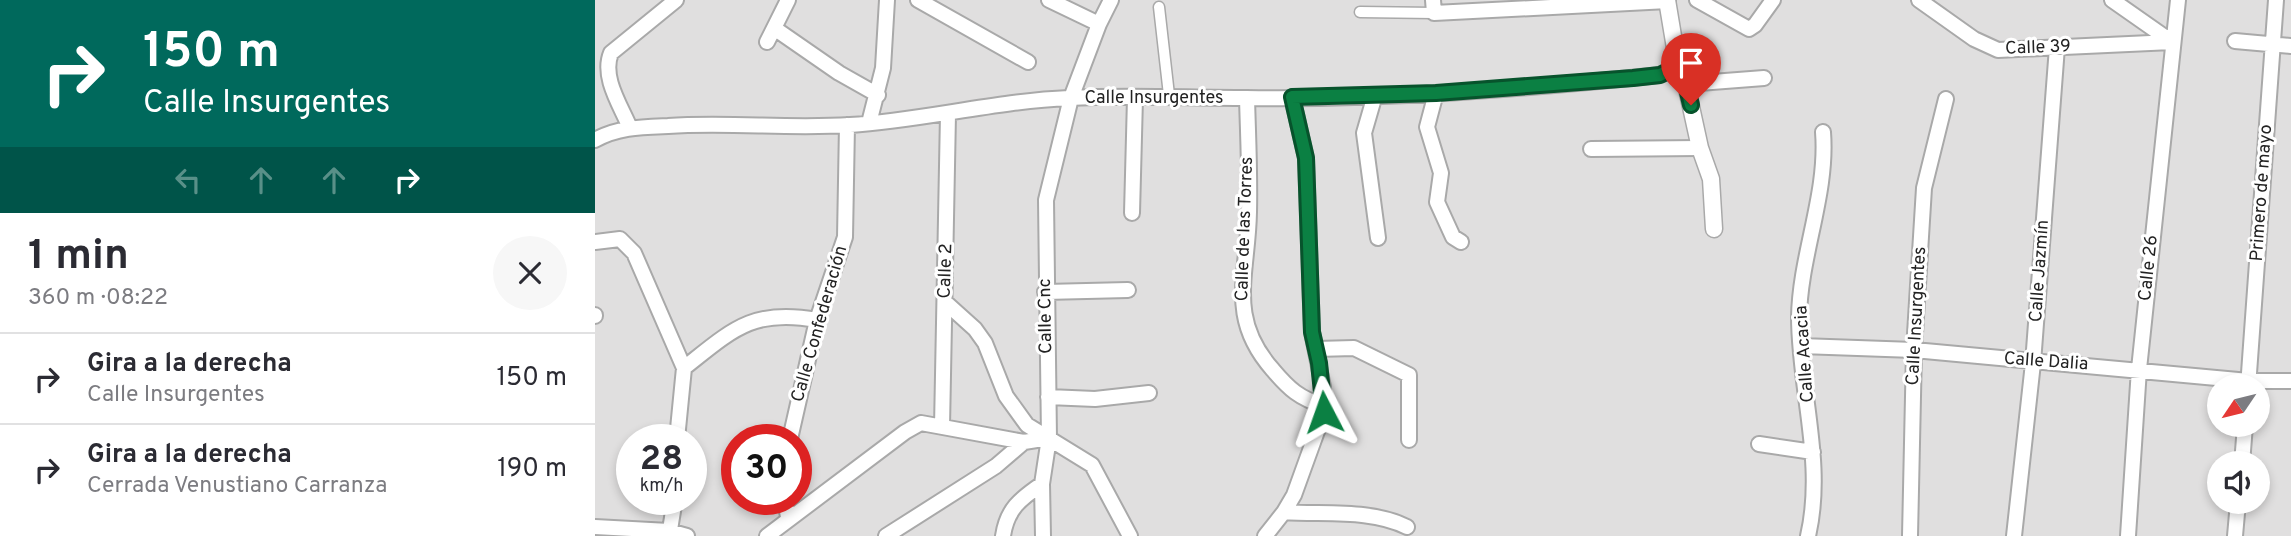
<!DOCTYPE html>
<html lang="es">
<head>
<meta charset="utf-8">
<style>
  body { margin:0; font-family:Overpass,sans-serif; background:#f7f7f7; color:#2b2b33; height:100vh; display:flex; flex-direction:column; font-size:26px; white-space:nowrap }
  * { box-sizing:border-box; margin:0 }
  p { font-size:23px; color:#7c7c81 }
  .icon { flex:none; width:38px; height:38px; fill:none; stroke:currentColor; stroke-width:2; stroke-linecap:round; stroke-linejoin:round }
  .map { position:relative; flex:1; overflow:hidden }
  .sheet { display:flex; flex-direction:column; background:#fff; width:595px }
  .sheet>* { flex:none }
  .guide { background:#00695c; color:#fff; overflow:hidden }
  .needle { width:46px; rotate:235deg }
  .buttons { position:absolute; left:1612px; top:374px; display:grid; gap:14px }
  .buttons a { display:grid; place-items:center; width:63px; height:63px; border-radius:50%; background:#fff; box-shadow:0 4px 10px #0003; font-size:35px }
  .speed { position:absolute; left:21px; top:424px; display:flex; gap:14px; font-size:35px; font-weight:700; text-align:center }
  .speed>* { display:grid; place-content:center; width:91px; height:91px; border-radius:50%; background:#fff; box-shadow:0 4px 10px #0003; line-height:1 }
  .speed small { font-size:18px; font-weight:400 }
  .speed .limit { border:10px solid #d22; background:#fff; color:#111 }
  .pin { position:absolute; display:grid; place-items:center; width:60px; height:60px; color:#fff; margin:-72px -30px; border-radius:50% 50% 50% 0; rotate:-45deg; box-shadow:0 0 7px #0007 }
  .pin .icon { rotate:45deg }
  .me { position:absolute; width:77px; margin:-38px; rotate:356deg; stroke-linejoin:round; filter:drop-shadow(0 0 5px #0008) }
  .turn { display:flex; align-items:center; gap:24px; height:147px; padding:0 28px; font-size:32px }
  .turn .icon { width:91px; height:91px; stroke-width:2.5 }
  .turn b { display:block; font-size:49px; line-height:60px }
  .lanes { display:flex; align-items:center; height:66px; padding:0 28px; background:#0003; justify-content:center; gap:35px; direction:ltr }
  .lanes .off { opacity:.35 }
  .round { display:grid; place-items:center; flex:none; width:74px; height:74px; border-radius:37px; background:#f7f7f7 }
  .head { display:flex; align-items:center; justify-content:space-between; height:119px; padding:0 28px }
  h1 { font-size:42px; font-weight:700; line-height:52px }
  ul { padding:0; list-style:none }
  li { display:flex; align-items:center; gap:21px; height:91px; padding:0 28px; border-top:2px solid #e1e1e2 }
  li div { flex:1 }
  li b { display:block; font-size:26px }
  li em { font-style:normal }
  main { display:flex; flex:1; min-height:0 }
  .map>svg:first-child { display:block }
</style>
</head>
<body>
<main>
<section class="sheet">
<div class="guide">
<div class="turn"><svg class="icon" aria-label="right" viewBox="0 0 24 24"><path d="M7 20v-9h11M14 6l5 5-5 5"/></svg><div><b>150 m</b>Calle Insurgentes</div></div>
<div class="lanes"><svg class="icon off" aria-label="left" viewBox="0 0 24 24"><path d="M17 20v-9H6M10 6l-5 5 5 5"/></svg><svg class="icon off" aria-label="ahead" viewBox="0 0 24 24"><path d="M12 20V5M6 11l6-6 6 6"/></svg><svg class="icon off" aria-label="ahead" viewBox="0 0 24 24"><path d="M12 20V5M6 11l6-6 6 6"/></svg><svg class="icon" aria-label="right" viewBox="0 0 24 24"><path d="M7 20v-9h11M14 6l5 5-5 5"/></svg></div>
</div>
<div class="head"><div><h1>1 min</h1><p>360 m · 08:22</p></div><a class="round"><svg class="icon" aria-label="close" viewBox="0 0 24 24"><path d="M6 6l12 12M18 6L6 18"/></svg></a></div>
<ul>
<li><svg class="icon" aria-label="right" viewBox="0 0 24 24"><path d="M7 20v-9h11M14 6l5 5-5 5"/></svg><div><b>Gira a la derecha</b><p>Calle Insurgentes</p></div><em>150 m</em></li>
<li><svg class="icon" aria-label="right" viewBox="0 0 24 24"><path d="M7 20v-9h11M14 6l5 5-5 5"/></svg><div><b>Gira a la derecha</b><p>Cerrada Venustiano Carranza</p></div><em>190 m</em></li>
</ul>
</section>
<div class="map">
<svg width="1696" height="536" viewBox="0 0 1696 536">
  <rect width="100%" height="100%" fill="#f2efe9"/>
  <!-- residential -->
  <path fill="#e0dfdf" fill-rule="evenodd" d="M0 0H1696V536H0ZM1624 387H1662V425H1624ZM37 439H96V499H37ZM142 439H201V499H142ZM1624 464H1662V502H1624Z"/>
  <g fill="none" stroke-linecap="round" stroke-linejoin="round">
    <!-- pedestrian casing -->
    <g stroke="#a9a9a9" stroke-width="13">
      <path id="pedestrian" d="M564 7 574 95
        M765 12 839 13"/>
    </g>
    <!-- minor casing -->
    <g stroke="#a9a9a9" stroke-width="18">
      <path id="minor" d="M323 0 433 62
        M454 0 504 24
        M838 0 839 13 1073 1
        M1102 0 1154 29 1160 25 1178 0
        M1324 0 1379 39 1403 50 1577 42
        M1517 0 1577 42
        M179 28 244 73 283 95
        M1640 41 1696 46
        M172 42 193 0
        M1091 84 1169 78
        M841 93 832 127 846 173 842 202 858 237 866 242
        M780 95 769 133 783 238
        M652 98C653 136 655 174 654 212 653 275 631 317 678 370 694 389 704 398 729 406
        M274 123 288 68 292 0
        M35 128C26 106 6 77 16 53L81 0
        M0 140C23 127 47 127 73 126 133 122 195 129 255 125 329 120 401 101 474 98 533 95 592 98 651 98 789 100 928 89 1065 75L1083 66
        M996 149 1105 148
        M537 213 540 98
        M0 242 25 239 39 253 89 368 82 439
        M450 292 533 290
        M350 302 380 329 390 343 411 396 432 425 497 465 535 536
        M0 315V316
        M1206 346 1319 350 1654 381H1696
        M721 349 759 348 814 375V440
        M89 368C137 330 158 308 222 320
        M1653 387 1681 0
        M453 397 500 399 554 393
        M347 427 353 114
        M195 439 222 320 250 237 252 125
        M1164 444 1218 452
        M1647 464 1650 425
        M190 499 193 517
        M689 512 699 495 729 412 728 387 717 332 711 158 697 97
        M0 527 74 531 92 536
        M74 536 80 499
        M172 536 310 432 326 423 429 442 454 438
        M291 536 401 466 429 442
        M408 536C412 509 425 499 447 484
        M448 536 447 484 454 438 451 200 476 98 504 24 516 0
        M670 536 689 512C729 515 776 509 812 527
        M1213 536C1230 463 1204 390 1204 317 1205 255 1233 194 1228 132
        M1315 536 1319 350 1329 188 1351 99
        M1419 536 1438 363 1462 47
        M1533 536 1544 369 1583 0
        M1640 536 1643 502"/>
    </g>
    <!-- tertiary casing -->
    <g stroke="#a9a9a9" stroke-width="19">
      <path id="tertiary" d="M1072 0 1083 66 1091 84 1105 148 1116 179 1119 229"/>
    </g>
    <!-- pedestrian -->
    <use href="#pedestrian" stroke="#fff" stroke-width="10"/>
    <!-- minor -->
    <use href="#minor" stroke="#fff" stroke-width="14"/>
    <!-- tertiary -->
    <use href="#tertiary" stroke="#fff" stroke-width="16"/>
  </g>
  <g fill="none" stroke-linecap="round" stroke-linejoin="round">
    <!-- route casing -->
    <g stroke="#07532c" stroke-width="18">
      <path id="route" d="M729 412 724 363 717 332 711 158 697 97 841 93 1038 78 1065 75 1083 66 1091 84 1096 105"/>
    </g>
    <!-- route -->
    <use href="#route" stroke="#0b8043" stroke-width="12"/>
  </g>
  <g text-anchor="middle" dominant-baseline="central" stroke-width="6" stroke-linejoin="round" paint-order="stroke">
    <!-- street labels -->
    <g font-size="18" fill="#222" stroke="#fff">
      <text transform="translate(1443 48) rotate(-2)">Calle 39</text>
      <text x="559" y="98">Calle Insurgentes</text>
      <text transform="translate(1667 193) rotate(-86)">Primero de mayo</text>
      <text transform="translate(650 229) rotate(-88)">Calle de las Torres</text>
      <text transform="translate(1554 268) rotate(-84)">Calle 26</text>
      <text transform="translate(351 271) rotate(-88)">Calle 2</text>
      <text transform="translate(1445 271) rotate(-86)">Calle Jazmín</text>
      <text transform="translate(451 316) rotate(-91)">Calle Cnc</text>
      <text transform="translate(1322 316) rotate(-87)">Calle Insurgentes</text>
      <text transform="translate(225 324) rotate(-74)">Calle Confederación</text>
      <text transform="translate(1210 354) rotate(-94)">Calle Acacia</text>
      <text transform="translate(1451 362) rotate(4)">Calle Dalia</text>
    </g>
  </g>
</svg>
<div class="buttons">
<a><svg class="needle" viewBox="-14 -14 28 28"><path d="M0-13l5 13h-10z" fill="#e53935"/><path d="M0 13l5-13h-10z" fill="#7c7c81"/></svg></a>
<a><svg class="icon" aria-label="sound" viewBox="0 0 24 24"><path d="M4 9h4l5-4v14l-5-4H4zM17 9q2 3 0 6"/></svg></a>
</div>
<div class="speed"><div>28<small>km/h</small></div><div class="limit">30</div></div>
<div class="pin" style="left:1096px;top:105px;background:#d93025"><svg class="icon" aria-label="arrive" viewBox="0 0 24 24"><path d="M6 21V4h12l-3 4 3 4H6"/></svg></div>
<svg class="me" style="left:729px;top:412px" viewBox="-20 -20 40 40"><path d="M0-17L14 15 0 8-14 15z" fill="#0b8043" stroke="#fff" stroke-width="4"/></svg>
</div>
</main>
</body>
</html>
